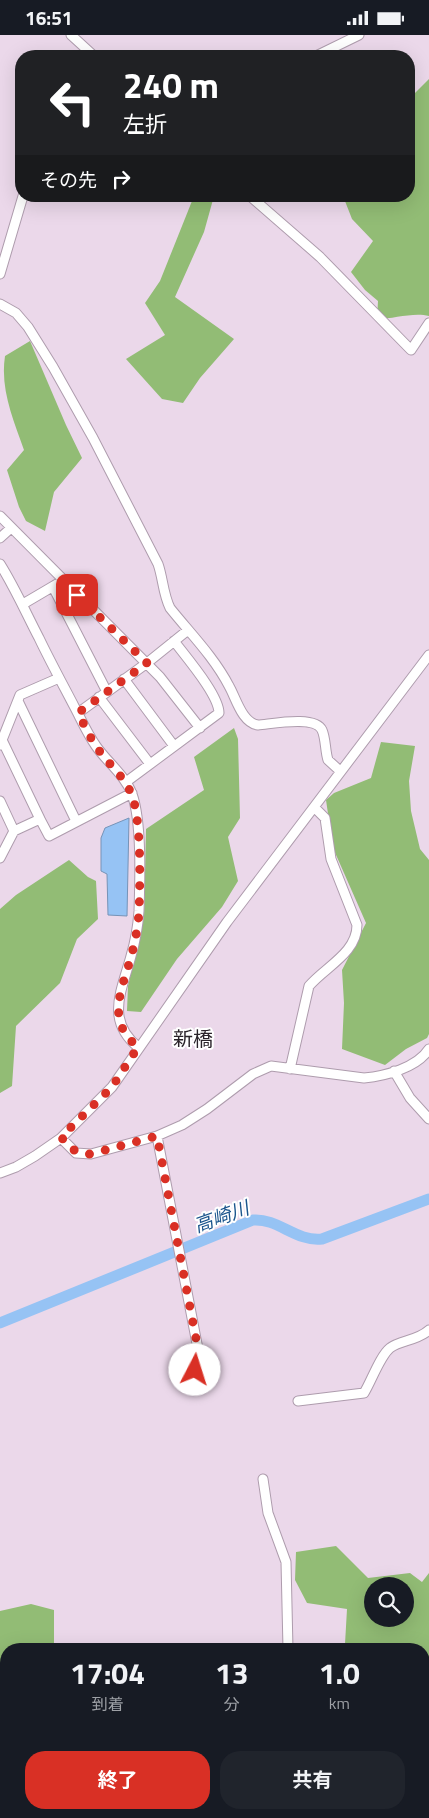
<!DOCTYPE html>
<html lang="ja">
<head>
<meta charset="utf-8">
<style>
  body { margin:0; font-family:"Titillium Web","Noto Sans JP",sans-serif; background:#20242c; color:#f1f3f6; height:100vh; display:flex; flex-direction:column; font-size:19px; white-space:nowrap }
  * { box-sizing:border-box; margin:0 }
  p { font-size:16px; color:#9ea1a6 }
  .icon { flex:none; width:28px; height:28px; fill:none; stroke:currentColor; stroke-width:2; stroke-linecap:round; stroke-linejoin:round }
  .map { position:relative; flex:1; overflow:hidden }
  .side { position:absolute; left:0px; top:1608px; width:430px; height:176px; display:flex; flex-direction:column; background:#171b24; border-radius:20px 20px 0 0; box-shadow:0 5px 20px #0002 }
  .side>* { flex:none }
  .banner { position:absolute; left:15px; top:15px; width:400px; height:152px; border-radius:20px; box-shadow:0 5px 20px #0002; background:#202124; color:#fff; overflow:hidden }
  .buttons { position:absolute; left:364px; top:1542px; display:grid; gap:10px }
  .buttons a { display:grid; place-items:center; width:50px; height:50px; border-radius:50%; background:#171b24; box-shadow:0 5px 20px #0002; font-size:25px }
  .pin { position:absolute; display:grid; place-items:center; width:42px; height:42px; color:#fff; margin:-21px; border-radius:10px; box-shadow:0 2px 8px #0006 }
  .me { position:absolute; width:55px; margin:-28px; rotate:5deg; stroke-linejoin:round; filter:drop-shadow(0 0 4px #0008) }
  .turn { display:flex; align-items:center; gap:18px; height:105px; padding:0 25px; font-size:22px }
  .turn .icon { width:65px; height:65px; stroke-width:2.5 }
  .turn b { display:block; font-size:35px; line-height:42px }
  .then { display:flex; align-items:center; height:48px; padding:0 25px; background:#0003; gap:10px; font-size:19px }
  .eta { display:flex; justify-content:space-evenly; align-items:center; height:85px; text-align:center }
  .eta b { font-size:30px; font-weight:700; line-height:35px }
  .button { display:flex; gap:10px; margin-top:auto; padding:10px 25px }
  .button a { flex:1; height:58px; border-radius:20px; background:#d93025; color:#fff; font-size:20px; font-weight:700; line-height:58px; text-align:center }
  .button a+a { background:#20242c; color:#f1f3f6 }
  .status { display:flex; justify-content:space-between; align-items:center; height:35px; padding:0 25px; background:#171b24; direction:ltr }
  .status svg { height:14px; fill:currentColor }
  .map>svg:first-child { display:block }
</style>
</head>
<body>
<div class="status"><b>16:51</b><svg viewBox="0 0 49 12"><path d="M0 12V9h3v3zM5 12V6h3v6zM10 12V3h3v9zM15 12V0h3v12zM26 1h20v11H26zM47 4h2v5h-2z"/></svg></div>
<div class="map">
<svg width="429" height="1783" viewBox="0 0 429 1783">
  <rect width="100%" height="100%" fill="#ebd8ea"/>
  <!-- forest -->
  <path fill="#92bc75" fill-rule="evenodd" d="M429 44V281C413 277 394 284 377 284L378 266 365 255 351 237 373 206 352 184 343 161H409V70L410 63Z
    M194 161H214L204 197 175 262 234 304 200 343 183 368 162 364 126 324 165 300 145 268 160 246Z
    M30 306 66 390 82 423 54 457 45 496 26 486 19 472 7 435 24 415C13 384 0 354 5 321Z
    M234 693 238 704 240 783 228 802 238 846 222 872 177 924 141 977 127 976 128 951 144 882 146 794 204 755 194 722Z
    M381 707 415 711 409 746 411 776 420 814 429 825V999L427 1003 406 1014 385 1030 342 1014 344 968 342 935 366 888 333 813 326 765 334 758 371 743Z
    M69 825 88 842 96 846 98 884 77 904 60 948 16 991 12 1051 0 1058V874L16 860Z
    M336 1511 368 1543 410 1538 422 1547 429 1538V1694L424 1690V1614H335L345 1609 347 1574 307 1568 295 1545 296 1517ZM372 1551H405V1584H372Z
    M31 1569 54 1575V1614H6V1649L0 1647V1576Z
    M111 1778H225L228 1783H115Z"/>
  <!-- water -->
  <path fill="#96c3f4" stroke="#7693b7" d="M129 783 127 881 108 880 107 839 101 836V803L105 793Z"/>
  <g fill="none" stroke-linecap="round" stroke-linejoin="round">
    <!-- river -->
    <path stroke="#96c3f4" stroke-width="11" d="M0 1288 253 1185C278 1183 296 1207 322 1204L429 1164"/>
    <!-- minor casing -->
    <g stroke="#ae9cad" stroke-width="11">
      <path id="minor" d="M71 0 94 21
        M316 21 359 0
        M250 161 320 222 411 315 429 288
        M0 239 23 161
        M0 269 16 278 28 292 53 332 93 403 158 529C163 543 163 559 170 573 190 598 214 622 229 651 236 663 242 688 258 690 272 689 315 680 322 695 326 704 325 716 328 725L340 736
        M0 481 160 642 200 693
        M0 503 11 493
        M0 529C15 553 26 578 39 603 50 626 62 648 74 671 81 684 87 698 96 711 107 727 125 740 132 759 142 787 140 846 139 876 138 891 135 907 131 921 122 955 105 985 138 1012
        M53 552 107 657
        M23 569 57 549
        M124 644 174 711
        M99 662 150 729
        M18 666 76 786
        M78 678 147 628 188 595
        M2 705 40 784
        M0 710 20 660 59 643
        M126 747 219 678C219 660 186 622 174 606
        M0 766 14 796
        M0 823 14 796 40 784 49 801 132 758
        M290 1034 309 951C325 932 357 918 357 890L331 824 325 783 315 773
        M394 1036 410 1063 429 1084
        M157 1101 198 1314 192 1347
        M61 1103 76 1118 91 1119 157 1101 182 1090 207 1074 253 1039 271 1031 364 1043C385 1041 417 1033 429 1014
        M0 1138 16 1132 35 1121 61 1103 112 1052 227 887 429 620
        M298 1366 364 1358C371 1347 380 1321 390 1313 400 1305 417 1306 429 1295
        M263 1444 268 1478 286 1527 288 1614
        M354 1778 366 1783"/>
    </g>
    <!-- minor -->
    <use href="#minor" stroke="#fff" stroke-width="9"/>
  </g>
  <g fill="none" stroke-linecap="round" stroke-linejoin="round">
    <!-- route -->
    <path stroke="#d93025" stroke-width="9" stroke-dasharray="0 16.2" d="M77 560 147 628 78 678C84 689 89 701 96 711 106 727 122 739 130 756 142 779 140 849 139 877 138 892 135 907 131 922 122 954 105 986 138 1012L112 1052 61 1102C71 1113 76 1120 91 1119L157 1101 198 1314 195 1335"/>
  </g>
  <g text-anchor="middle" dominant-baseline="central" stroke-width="4" stroke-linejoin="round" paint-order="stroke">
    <!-- water labels -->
    <g font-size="19" font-style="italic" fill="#1b558d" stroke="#fff">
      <text transform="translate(221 1181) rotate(-20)">高崎川</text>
    </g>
    <!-- quarter labels -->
    <g font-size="20" fill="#2a232a" stroke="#fff">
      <text x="193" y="1003">新橋</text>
    </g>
  </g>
</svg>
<div class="buttons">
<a><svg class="icon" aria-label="search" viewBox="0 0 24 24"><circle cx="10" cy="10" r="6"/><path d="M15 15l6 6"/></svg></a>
</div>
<div class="pin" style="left:77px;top:560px;background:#d93025"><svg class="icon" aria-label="arrive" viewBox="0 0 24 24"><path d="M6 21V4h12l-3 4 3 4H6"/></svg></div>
<svg class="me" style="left:195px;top:1335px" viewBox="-20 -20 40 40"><circle r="19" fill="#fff"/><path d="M0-13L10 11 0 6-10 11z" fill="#d93025"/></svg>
<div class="banner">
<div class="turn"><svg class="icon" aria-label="left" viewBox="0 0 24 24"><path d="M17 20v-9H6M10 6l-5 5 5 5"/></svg><div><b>240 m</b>左折</div></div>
<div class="then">その先<svg class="icon" aria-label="right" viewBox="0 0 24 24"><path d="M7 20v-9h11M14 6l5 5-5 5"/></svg></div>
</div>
<section class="side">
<div class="eta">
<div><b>17:04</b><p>到着</p></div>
<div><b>13</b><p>分</p></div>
<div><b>1.0</b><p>km</p></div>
</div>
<div class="button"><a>終了</a><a>共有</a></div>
</section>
</div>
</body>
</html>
